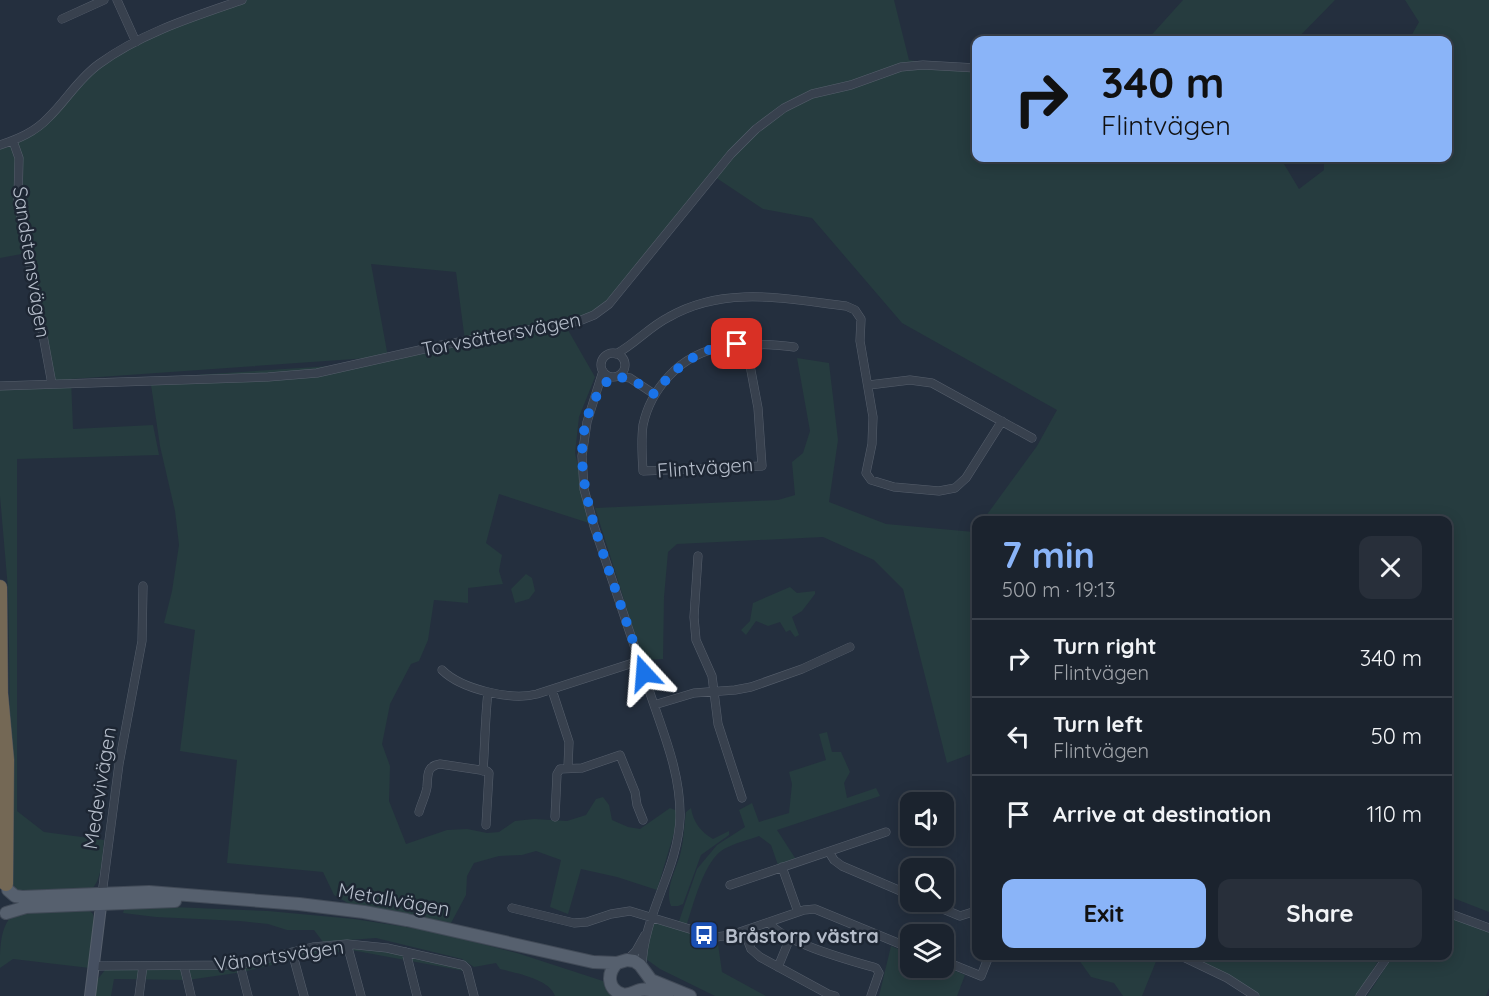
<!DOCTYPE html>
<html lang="en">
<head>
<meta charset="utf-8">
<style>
  body { margin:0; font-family:Quicksand,sans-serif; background:#282f3a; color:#f1f3f6; height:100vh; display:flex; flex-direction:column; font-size:22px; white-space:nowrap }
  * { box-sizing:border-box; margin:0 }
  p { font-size:20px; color:#a0a4aa }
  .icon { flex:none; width:33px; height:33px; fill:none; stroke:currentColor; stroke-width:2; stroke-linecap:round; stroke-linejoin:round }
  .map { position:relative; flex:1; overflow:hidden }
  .side { position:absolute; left:972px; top:516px; width:480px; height:444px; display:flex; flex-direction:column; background:#1b232e; border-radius:12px; box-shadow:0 3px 15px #0003,0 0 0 2px #39404a }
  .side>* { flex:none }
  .banner { position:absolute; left:972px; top:36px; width:480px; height:126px; border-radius:12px; box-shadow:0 3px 15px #0003,0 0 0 2px #39404a; background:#8ab4f8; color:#111; overflow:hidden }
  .controls { position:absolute; left:900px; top:792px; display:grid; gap:12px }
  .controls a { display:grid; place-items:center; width:54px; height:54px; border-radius:12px; background:#1b232e; box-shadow:0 3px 15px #0003,0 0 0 2px #39404a; font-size:30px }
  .pin { position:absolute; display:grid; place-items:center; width:51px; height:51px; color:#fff; margin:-26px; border-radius:12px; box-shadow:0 3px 9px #0006 }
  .me { position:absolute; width:66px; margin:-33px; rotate:341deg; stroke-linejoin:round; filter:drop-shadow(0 0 4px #0008) }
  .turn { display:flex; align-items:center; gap:21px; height:126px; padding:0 30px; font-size:27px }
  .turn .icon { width:78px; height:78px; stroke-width:2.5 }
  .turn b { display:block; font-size:42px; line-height:51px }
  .round { display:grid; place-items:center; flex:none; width:63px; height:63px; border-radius:12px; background:#282f3a }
  .headline { display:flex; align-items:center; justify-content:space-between; height:102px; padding:0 30px }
  h1 { font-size:36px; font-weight:700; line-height:45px; color:#8ab4f8 }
  .cta { display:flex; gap:12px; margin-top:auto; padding:12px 30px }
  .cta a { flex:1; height:69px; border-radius:12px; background:#8ab4f8; color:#111; font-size:24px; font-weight:700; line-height:69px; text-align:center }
  .cta a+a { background:#282f3a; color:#f1f3f6 }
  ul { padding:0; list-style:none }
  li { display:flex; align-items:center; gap:18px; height:78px; padding:0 30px; border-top:2px solid #39404a }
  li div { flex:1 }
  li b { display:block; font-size:22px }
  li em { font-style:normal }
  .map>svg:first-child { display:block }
</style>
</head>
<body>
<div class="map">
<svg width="1489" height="996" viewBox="0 0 1489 996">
  <rect width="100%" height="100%" fill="#242f3e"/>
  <!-- green -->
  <path fill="#263c3f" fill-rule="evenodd" d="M237 0H894L909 60 976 72V158H1274L1284 164 1299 189 1324 170V158H1448V40H1409L1419 22 1405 0H1489V912L1448 896V520H983L1037 446 1057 410 902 323 812 218 763 209 712 175 650 259 625 289 596 314 564 323 595 377 579 417 575 453 592 524 499 494 486 543 502 555 499 571 503 584 468 588V603L434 600 428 640 419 661 411 664 390 704 382 744 390 766 389 801 406 844 447 830 467 829 487 833 499 832 515 821 534 819 567 821 586 815 596 799 603 797 609 805 612 820 628 827 640 829 670 808 678 811 674 833 657 890 617 877 581 869 568 914 550 907 561 860 536 851 522 855 499 856 474 863 467 876 466 895 451 923 353 906 334 895 323 872 227 863 237 760 180 751 195 630 164 623 172 591 179 545 175 511 160 446 150 378 361 364 383 357 71 379 73 429 153 425 159 455 17 459V811L44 832 104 840C102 856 103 880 90 891L22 894 13 887 11 880 9 647 8 589 0 496V384L53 381 27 253 0 258V146L43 123 90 69 136 42ZM371 264 456 272 465 341 388 357Z
    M1183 0H1335L1296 40H1147Z
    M797 358 829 363 838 440 829 502 886 524 974 532 976 529V752L947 763 903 589 874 560 823 537 677 544 668 552 664 597 663 659 643 660 595 508 755 501 778 500 795 495 792 462 803 453 810 431Z
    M526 574 532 578 535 591 529 599 515 603 511 589Z
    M790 587 797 593 815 591V594L802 611 792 617 799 635 795 637 790 630 786 632 780 622 768 626 756 621 746 635 741 630 750 621 753 603Z
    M827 732 832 752H841L850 772 844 783 847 798 876 788 880 796 777 830 797 861 779 868 771 845 759 836C748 840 735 843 724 849 704 860 693 906 686 927L717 937 722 972 766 996H715L660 969 646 959 653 918 678 924 697 869 717 845 745 827 739 810 752 803 759 822 789 813 792 784 789 772 826 760 819 734Z
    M691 808C693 822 701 832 713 839L729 831V835L701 855 683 904 678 906H671C664 888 677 869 681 851 684 838 684 825 686 812Z
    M125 905 268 911 354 919 432 931 517 953 606 982 616 996H555C550 979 516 973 500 969L496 963 474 967 462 959 376 938 323 942 314 930H287L268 924 240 921 156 917 123 913Z
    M88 909 93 914 94 921 90 968 13 959 0 968C0 946 0 924 16 912Z
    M1448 909 1489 926V988L1486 996H1367L1393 956H1448Z
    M348 943H374L464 962 470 972 351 950 297 959 243 972 188 980 114 979 111 996H94L97 980 105 970 145 965 240 962Z
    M891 946 910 954V968L944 966 965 975 957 996H879Z
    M1082 956H1154L1157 959 1142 996H1123L1114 983 1091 977 1079 960Z
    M1184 956H1381L1357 996H1255Z"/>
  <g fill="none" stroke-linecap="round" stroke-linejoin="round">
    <!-- street casing -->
    <g stroke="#565f6c" stroke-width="9">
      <path id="street" d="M117 0 136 42
        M62 19 104 0
        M13 141 19 158 18 200 52 384
        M0 145C18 139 35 132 48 118 66 101 78 79 99 64 141 33 193 17 242 0
        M746 344 758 408 762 466 643 471C642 456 641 440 643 425 647 406 656 390 669 376 702 340 748 342 794 347
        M601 365a12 12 0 1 1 24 0a12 12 0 1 1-24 0Z
        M616 354C635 344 649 327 669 317 725 285 786 299 846 306L855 310 861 319 860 341 873 417 872 444 866 473 871 480 894 487 939 491 955 488 966 478 1002 421
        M603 371 587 422 582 456 584 489 594 526C613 583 633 641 652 699 665 737 681 776 680 818 678 870 643 915 642 967
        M618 376 630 378 654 394
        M869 385 910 380 932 383 1032 438
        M0 386 268 377 317 373 442 345 579 321 594 315 609 304 731 154 756 129 784 108 812 94 851 85 901 67 923 65 976 68
        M698 556 694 617 696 640 712 676 718 724 742 798
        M442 670C461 689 511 701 537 694L639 661
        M552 690 569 742 568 767
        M654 705 694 693 735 690 751 687 802 669 850 647
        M483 771C485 744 485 718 488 692
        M419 812C421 804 426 795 427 787 428 776 426 766 440 764L487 771 489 773 486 825
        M555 817 557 774 560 769 582 768 620 755 635 792 637 805 643 820
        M829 852 834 860 842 866 910 895
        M782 867 798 912
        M730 885 886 832
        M102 894 119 764 142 641 143 586
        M926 902 960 916 976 911
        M512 908 574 923 587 922 611 914 630 911 716 937 731 935 804 910 815 909 910 948
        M1448 913 1489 928
        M769 922C781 942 852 961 876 968L879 973 871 996
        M744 931 751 949 760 957 828 994 835 996
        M347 944 361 996
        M292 952 304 996
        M406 952 417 996
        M1181 956 1227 978 1255 996
        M627 960 636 951 645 935
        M944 961 981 976 989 956
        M240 965 248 996
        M95 966 240 965 313 947 347 944 387 948 463 965 467 969 474 996
        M184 966 191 996
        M778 967 790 938
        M139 996 143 966
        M1360 996 1388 956"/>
    </g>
    <!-- secondary casing -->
    <g stroke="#565f6c" stroke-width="12">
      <path id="secondary" d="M90 996 102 898"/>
    </g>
    <!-- primary casing -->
    <g stroke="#414a57" stroke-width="14">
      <path id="primary" d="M8 890 15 896 22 897 149 892 299 904 364 912 407 920 593 962 617 963 627 960 634 961 640 965 651 980 690 996
        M6 913 26 907 175 901
        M617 963C607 973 607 989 622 994 629 996 633 992 640 990 648 988 659 992 667 995"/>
    </g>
    <!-- highway casing -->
    <g stroke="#434c59" stroke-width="15">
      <path id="highway" d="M0 587 1 702
        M1 694 7 760 6 884"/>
    </g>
    <!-- street -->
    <use href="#street" stroke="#38414e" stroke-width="8"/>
    <!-- secondary -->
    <use href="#secondary" stroke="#465061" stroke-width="10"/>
    <!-- primary -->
    <use href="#primary" stroke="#56606e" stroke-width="12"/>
    <!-- highway -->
    <use href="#highway" stroke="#746855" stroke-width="14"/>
  </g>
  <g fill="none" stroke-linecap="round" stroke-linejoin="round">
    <!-- route -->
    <path stroke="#1a73e8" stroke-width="10" stroke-dasharray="0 18" d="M644 673C632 638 620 603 608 568 588 508 560 431 611 377L630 378 654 394C676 366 700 347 737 344"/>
  </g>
  <!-- icons -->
  <defs>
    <g id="bus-square" transform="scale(1.5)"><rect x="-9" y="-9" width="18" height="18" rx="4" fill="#1a4fb4" stroke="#1d2633"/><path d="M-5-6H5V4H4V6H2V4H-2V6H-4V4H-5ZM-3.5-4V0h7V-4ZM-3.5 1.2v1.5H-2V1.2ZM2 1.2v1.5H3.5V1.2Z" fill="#fff"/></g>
  </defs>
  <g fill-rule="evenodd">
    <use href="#bus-square" x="704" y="935"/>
  </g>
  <g text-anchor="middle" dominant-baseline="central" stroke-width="5" stroke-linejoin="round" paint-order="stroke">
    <!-- street labels -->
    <g font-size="20" fill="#b4bcc9" stroke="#1d2633">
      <text transform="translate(32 262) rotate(81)">Sandstensvägen</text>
      <text transform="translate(501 334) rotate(-11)">Torvsättersvägen</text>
      <text transform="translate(705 467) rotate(-4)">Flintvägen</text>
      <text transform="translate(99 788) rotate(-81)">Medevivägen</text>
      <text transform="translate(394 899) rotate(10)">Metallvägen</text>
      <text transform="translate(279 955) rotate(-8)">Vänortsvägen</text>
    </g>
    <!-- poi labels -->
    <g font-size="20" font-weight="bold" fill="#b4bcc9" stroke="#1d2633" text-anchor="start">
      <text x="725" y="935">Bråstorp västra</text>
    </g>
  </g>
</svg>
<div class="controls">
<a><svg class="icon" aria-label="sound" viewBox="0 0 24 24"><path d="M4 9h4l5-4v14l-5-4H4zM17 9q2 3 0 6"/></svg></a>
<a><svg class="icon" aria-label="search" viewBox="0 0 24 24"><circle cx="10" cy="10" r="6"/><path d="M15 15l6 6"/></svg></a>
<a><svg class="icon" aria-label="layers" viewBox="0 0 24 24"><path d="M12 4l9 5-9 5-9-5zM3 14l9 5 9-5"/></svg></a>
</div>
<div class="pin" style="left:737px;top:344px;background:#d93025"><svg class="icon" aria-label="arrive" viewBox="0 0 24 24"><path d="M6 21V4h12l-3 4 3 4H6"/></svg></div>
<svg class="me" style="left:644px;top:673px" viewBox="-20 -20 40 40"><path d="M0-17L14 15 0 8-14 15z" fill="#1a73e8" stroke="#fff" stroke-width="4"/></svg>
<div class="banner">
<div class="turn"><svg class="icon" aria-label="right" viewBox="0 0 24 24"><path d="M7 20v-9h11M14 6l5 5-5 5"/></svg><div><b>340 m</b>Flintvägen</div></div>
</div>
<section class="side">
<div class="headline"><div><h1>7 min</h1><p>500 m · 19:13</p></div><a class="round"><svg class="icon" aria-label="close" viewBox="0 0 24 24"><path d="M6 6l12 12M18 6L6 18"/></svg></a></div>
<ul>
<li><svg class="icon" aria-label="right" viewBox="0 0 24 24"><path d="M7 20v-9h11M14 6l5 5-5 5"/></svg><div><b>Turn right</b><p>Flintvägen</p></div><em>340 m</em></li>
<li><svg class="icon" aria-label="left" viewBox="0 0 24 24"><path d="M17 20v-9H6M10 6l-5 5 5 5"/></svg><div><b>Turn left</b><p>Flintvägen</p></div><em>50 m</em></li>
<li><svg class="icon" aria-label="arrive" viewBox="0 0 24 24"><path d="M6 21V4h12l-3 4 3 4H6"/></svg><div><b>Arrive at destination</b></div><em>110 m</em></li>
</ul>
<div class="cta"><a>Exit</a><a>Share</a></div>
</section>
</div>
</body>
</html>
